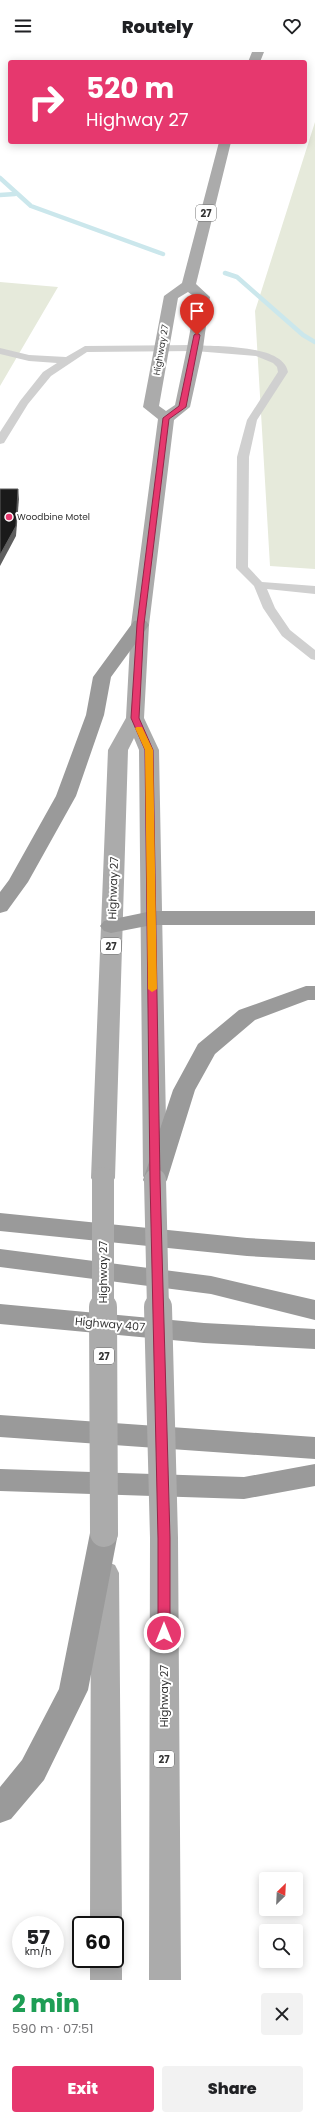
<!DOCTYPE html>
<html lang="en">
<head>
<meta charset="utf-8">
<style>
  body { margin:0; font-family:Poppins,sans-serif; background:#f2f2f2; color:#202124; height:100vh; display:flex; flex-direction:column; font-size:15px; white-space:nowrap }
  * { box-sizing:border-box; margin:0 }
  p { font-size:13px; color:#757577 }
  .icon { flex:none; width:22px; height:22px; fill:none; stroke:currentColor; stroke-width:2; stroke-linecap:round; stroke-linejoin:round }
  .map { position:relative; height:1928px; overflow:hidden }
  .details { display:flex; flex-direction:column; background:#fff; flex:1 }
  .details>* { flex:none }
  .banner { position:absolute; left:8px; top:8px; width:299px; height:84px; border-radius:4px; box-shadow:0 2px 10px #0003; background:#e6386e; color:#fff; overflow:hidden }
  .needle { width:26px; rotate:24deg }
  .fabs { position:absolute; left:259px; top:1820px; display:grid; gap:8px }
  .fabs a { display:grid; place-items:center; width:44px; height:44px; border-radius:4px; background:#fff; box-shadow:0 2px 10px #0003; font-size:20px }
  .speed { position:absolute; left:12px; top:1864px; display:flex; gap:8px; font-size:20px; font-weight:700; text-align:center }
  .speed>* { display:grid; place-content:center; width:52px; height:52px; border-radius:50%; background:#fff; box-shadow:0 2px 10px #0003; line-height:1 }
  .speed small { font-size:10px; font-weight:400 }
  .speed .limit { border:2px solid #111; border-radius:6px; background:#fff; color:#111 }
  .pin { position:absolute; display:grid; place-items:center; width:34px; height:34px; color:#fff; margin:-41px -17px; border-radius:50% 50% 50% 0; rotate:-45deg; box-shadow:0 0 4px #0007 }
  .pin .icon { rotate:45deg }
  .me { position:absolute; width:44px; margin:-22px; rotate:0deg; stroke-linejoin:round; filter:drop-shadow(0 0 3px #0008) }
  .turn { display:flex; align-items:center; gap:14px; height:84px; padding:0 12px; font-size:18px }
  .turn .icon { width:52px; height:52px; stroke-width:2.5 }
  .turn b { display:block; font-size:28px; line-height:34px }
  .round { display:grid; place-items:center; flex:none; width:42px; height:42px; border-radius:4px; background:#f2f2f2 }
  .head { display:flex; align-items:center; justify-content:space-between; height:68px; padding:0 12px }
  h1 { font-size:24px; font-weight:800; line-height:30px; color:#1e9e55 }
  .action { display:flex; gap:8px; margin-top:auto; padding:8px 12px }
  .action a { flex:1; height:46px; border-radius:4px; background:#e6386e; color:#fff; font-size:16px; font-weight:800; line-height:46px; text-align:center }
  .action a+a { background:#f2f2f2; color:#202124 }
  header { display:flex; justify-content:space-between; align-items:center; height:52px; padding:0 12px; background:#fff; font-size:18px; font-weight:800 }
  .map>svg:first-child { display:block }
</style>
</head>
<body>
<header><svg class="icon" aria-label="menu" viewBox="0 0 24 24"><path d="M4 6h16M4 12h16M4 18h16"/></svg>Routely<svg class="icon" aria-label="heart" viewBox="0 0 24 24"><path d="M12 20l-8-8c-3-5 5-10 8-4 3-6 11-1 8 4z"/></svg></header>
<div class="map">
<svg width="315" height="1928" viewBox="0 0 315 1928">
  <rect width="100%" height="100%" fill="#fff"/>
  <!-- green -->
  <path fill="#e6eadb" d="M315 70V517L270 514 255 259Z
    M0 230 58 235 0 334Z"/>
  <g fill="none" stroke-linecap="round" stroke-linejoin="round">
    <!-- stream -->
    <path stroke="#cbe7ec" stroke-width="4.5" d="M0 126 31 154 163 202
      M0 143 15 142
      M225 221 237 225 303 283 315 290"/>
    <!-- service -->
    <path fill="#d0d0d0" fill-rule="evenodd" d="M195 293C217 295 283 292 288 320L257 368 249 405 248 515 262 530 315 534V542L267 537 275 556 290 578 315 598V608L311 607 282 584 263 556 254 534 236 516 237 405 247 368 278 320 277 315 273 311 256 304 195 299 87 300 51 324 28 352 4 391 0 392V380L20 349 43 320 57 311 29 309 0 302V296L29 303 66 305 85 294Z"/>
    <!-- primary -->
    <path fill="#ababab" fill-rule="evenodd" d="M252 0H264L260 10H248Z
      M219 90H231L196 232 210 245 203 296 190 355 174 368 149 573 144 666 159 698 167 1124 163 1130 155 1133 147 1130 143 1124 139 698 134 686 128 698 115 1126 111 1132 103 1135 95 1132 91 1126 108 698 126 666 131 573 158 367 143 355 164 244 182 231ZM188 240 196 246 187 296 175 353 166 359 159 354 178 246Z
      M164 1475 174 1478 178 1486 181 1928H149L150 1486 154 1478Z
      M105 1509 115 1513 119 1521 122 1873 115 1885V1873H90L91 1521 95 1513Z
      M115 1895 117 1896 122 1907V1928H90V1907H115Z"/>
    <!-- motorway -->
    <path fill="#9a9a9a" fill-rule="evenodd" d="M140 568 146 569 149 573 111 625 104 663 76 744 28 830 7 859 0 861V840L9 828 56 744 86 663 93 625 134 569Z
      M152 859H315V873H152L111 881 104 879 100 874 104 869Z
      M306 934H315V948H308L255 968 215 1002 195 1038 167 1128 163 1134 155 1137 147 1134 143 1128 173 1038 198 992 239 958Z
      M0 1161 247 1186 315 1190V1208L247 1204 0 1179Z
      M0 1197 211 1224 315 1248V1268L211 1242 0 1215Z
      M0 1252 204 1271 315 1277V1297L204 1291 0 1272Z
      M0 1363 315 1385V1407L0 1385Z
      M315 1412V1434L244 1447 0 1439V1417L244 1425Z
      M104 1470 114 1473 118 1481 88 1638 44 1728 11 1767 0 1771V1735L22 1708 59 1637 90 1481 94 1473Z"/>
    <!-- primary-bridge-far1 -->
    <path stroke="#ababab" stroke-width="22" d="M103 1126V1256
      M155 1128 158 1256"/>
    <!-- primary-bridge -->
    <path stroke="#ababab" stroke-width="28" d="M103 1255 104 1481
      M158 1255 164 1486"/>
  </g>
  <!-- shaded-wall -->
  <path fill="#5f5f5f" d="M18 437 19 447 16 484 0 514V503Z"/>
  <!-- building -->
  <path fill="#1a1a1a" stroke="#5f5f5f" d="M0 437H18L16 474 0 503Z"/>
  <!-- route -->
  <path fill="#e6386e" stroke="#962448" d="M197 281 200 283 186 355 169 367 144 572 139 666 153 698 160 1128 170 1486V1581L168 1584 164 1586 160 1584 158 1581V1486L150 1128 145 698 131 666 137 572 163 366 179 354 194 283Z"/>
  <!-- slow -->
  <path fill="#f59e0b" d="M137 675H142L153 698 157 937 152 940 148 937 145 698 135 676Z"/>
  <!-- markers -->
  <circle fill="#e6386e" stroke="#fff" stroke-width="1.5" cx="9" cy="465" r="4"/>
  <g text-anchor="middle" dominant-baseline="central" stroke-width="4" stroke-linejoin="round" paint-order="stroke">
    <!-- far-street labels -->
    <g font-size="9" fill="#333" stroke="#fff">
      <text transform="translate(161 298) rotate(-80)">Highway 27</text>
    </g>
    <!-- far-poi labels -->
    <g font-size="9" fill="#333" stroke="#fff" text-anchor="start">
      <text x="17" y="465">Woodbine Motel</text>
    </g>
    <!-- shield labels -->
    <g fill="#fff" stroke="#707070" stroke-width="1">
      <rect x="196" y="153" width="20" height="16" rx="3"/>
      <rect x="101" y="886" width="20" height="16" rx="3"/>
      <rect x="94" y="1296" width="20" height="16" rx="3"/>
      <rect x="154" y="1699" width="20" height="16" rx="3"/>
    </g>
    <g font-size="10" font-weight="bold" fill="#333">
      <text x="206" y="161">27</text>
      <text x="111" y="894">27</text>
      <text x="104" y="1304">27</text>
      <text x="164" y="1707">27</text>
    </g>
    <!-- street labels -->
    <g font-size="11" fill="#333" stroke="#fff">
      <text transform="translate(113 836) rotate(-88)">Highway 27</text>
      <text transform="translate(103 1220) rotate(-90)">Highway 27</text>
      <text transform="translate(110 1272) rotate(5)">Highway 407</text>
      <text transform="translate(164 1644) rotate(-90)">Highway 27</text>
    </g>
  </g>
</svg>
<div class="fabs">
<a><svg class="needle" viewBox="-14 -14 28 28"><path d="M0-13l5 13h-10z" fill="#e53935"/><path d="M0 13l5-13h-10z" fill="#757577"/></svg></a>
<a><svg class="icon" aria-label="search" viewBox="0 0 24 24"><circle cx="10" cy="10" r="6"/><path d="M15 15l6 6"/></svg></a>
</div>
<div class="speed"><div>57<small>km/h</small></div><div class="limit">60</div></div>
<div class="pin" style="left:197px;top:283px;background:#d93025"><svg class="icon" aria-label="arrive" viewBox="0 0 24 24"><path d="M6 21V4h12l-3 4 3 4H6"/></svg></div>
<svg class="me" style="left:164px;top:1581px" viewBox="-20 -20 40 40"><circle r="17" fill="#e6386e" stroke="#fff" stroke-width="3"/><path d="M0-11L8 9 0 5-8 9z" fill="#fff"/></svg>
<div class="banner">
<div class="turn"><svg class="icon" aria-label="right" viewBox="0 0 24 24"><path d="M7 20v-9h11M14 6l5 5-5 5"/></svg><div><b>520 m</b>Highway 27</div></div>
</div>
</div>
<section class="details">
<div class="head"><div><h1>2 min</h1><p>590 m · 07:51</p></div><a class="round"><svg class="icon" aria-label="close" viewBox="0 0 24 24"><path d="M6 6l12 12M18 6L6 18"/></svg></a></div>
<div class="action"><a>Exit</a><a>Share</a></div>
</section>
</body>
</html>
